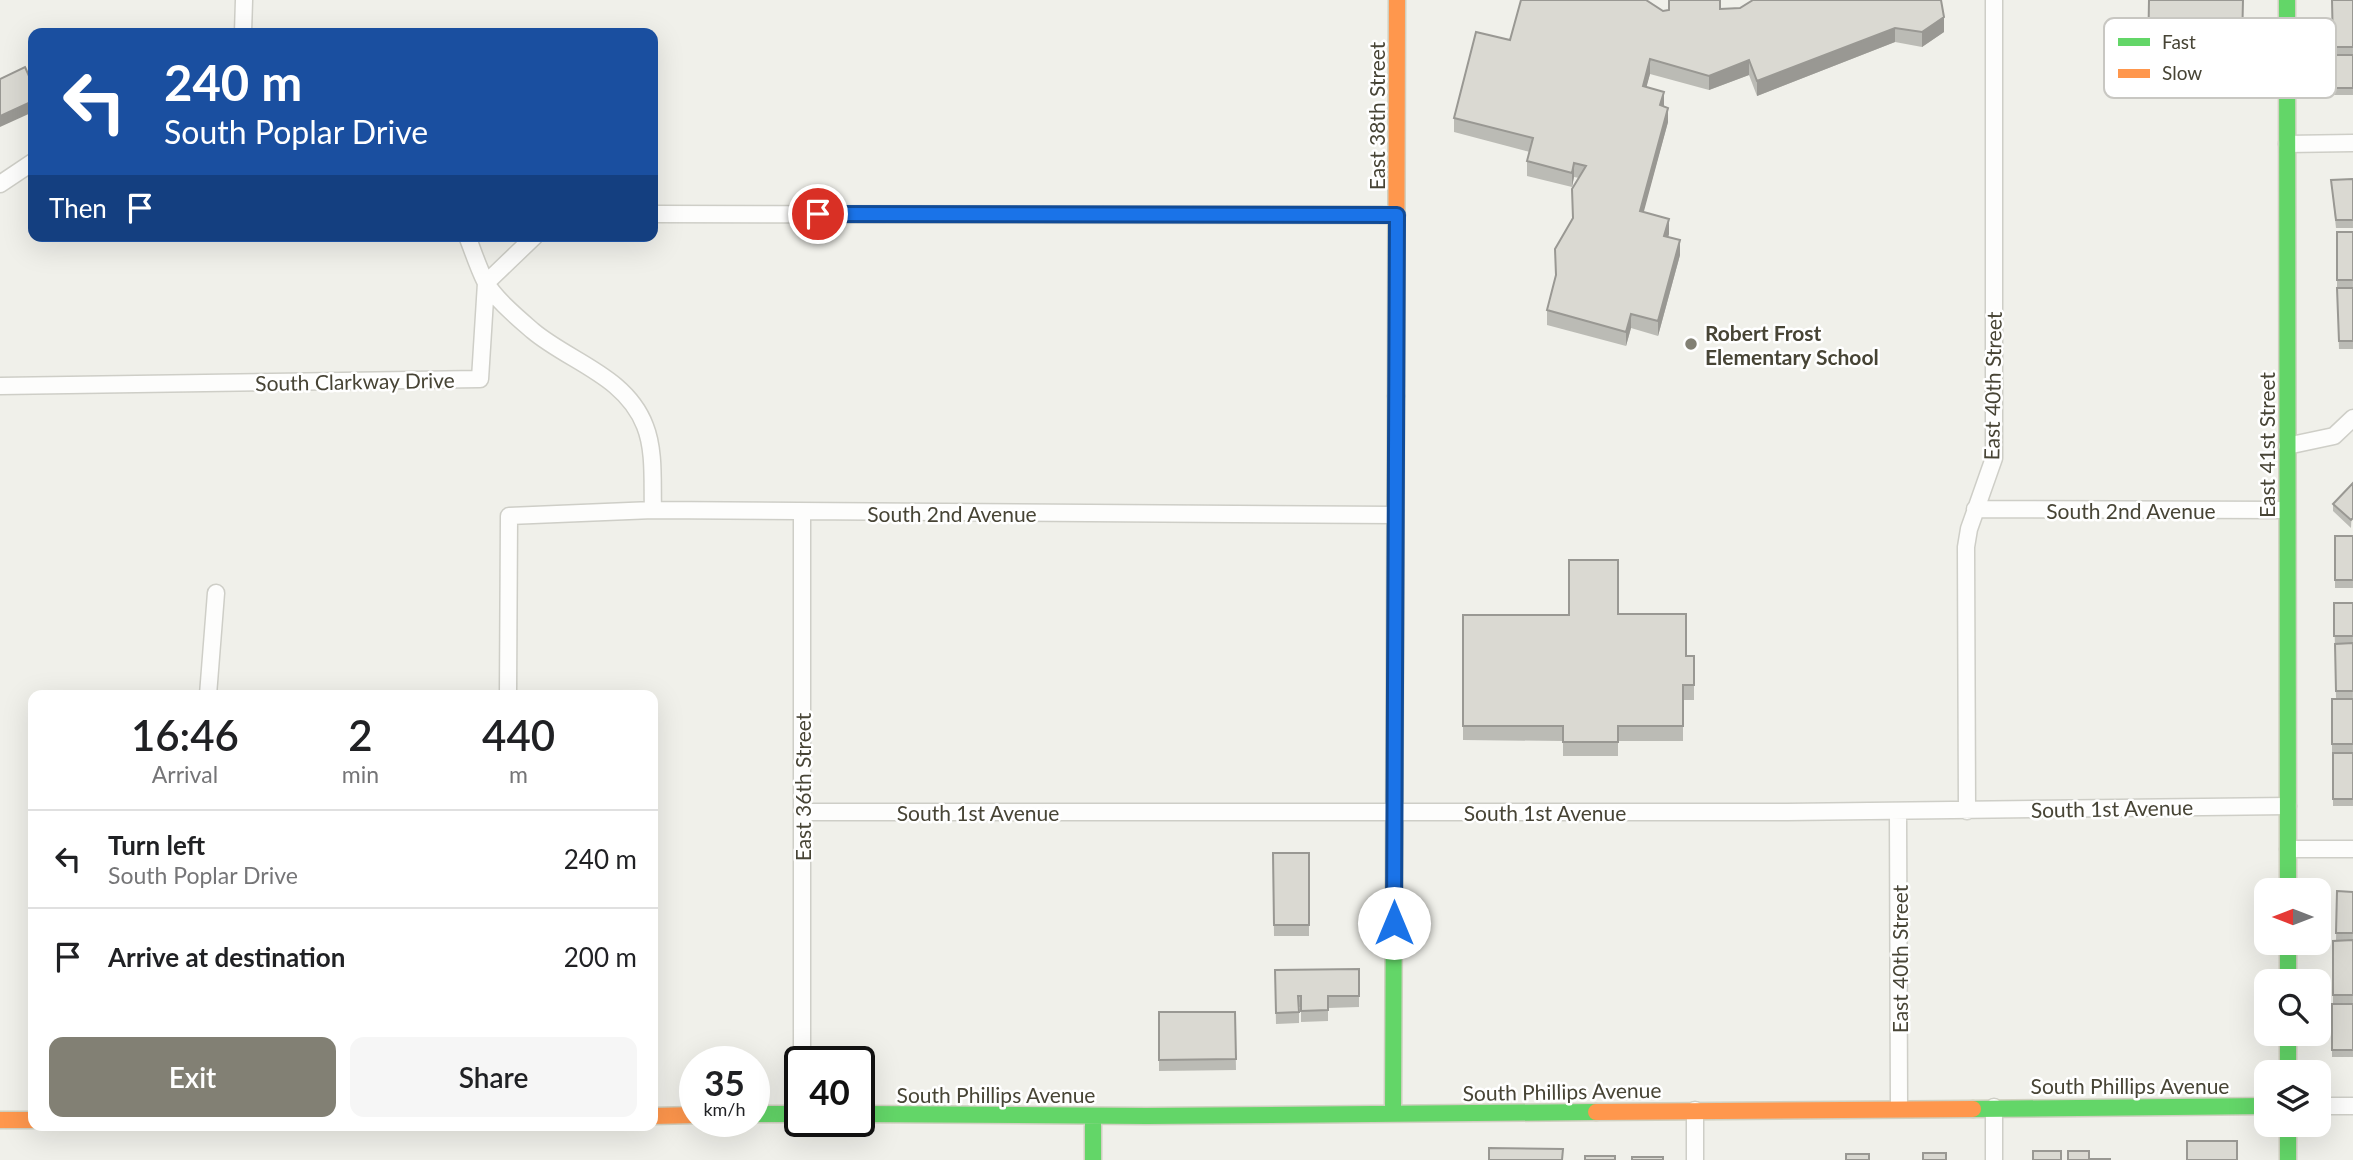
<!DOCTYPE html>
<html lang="en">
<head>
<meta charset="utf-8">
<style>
  body { margin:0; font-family:Lato,sans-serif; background:#f6f6f6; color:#202124; height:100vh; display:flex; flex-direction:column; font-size:26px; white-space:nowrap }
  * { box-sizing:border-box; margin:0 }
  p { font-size:23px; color:#757577 }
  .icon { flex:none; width:38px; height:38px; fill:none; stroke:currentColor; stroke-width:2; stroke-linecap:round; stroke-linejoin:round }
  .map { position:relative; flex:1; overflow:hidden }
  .panel { position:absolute; left:28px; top:690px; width:630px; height:441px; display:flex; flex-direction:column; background:#fff; border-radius:14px; box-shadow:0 7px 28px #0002 }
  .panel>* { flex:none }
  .top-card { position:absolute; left:28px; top:28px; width:630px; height:214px; border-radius:14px; box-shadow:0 7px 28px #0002; background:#1a4fa0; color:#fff; overflow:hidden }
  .needle { width:46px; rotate:270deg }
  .tools { position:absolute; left:2254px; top:878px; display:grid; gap:14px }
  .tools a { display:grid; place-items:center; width:77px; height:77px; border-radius:14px; background:#fff; box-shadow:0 7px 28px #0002; font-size:35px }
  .speed { position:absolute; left:679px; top:1046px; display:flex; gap:14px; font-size:35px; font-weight:700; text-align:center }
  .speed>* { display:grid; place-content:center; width:91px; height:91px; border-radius:50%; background:#fff; box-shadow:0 7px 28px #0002; line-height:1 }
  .speed small { font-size:18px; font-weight:400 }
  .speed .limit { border:4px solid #111; border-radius:10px; background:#fff; color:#111 }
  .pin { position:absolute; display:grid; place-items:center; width:60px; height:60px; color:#fff; margin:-30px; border:4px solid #fff; border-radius:50%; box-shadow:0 2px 7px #0007 }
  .me { position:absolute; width:77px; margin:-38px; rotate:0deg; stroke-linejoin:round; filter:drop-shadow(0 0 5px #0008) }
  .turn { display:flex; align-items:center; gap:24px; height:147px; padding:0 21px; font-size:32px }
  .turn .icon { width:91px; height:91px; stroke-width:2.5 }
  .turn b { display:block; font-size:49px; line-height:60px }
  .then { display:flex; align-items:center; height:66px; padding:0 21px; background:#0003; gap:14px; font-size:26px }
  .eta { display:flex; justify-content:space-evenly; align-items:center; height:119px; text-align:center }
  .eta b { font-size:42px; font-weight:600; line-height:49px }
  .action { display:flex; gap:14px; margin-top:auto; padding:14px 21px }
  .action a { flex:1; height:80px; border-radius:14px; background:#828074; color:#fff; font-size:28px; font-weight:600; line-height:80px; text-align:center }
  .action a+a { background:#f6f6f6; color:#202124 }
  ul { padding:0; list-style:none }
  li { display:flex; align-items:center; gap:21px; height:98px; padding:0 21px; border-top:2px solid #e0e0e0 }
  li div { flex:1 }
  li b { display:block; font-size:26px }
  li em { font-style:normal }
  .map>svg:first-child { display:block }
</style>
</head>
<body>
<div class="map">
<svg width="2353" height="1160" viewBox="0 0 2353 1160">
  <rect width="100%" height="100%" fill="#f0f0ea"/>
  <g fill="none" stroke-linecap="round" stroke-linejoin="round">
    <!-- street casing -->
    <g stroke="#cecec7" stroke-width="19">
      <path id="street" d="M243 33 244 0
        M2287 144 2353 143
        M0 184 33 162
        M653 214 1397 215
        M467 236C473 251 478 267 485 281 494 298 518 318 533 331 570 362 626 376 645 426 655 451 652 483 653 510
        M486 283 535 236
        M0 386 480 379 486 283
        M2287 446 2334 436 2353 418
        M1975 509 2287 510
        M802 513V1062
        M208 695 216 593
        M508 695 509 516 653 510 1395 515
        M1898 811 1899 1107
        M1967 811 1966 547 1969 529 1994 458V0
        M802 812H1787L2288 806
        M2288 849H2353
        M2319 1106H2353
        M1695 1110V1160
        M1994 1160V1107"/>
    </g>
    <!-- fast casing -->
    <g stroke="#d0d0c0" stroke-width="19">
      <path id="fast" d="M2287 0 2288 891
        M2288 943V982
        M2288 1034V1073
        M1973 1109 2266 1106
        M754 1114H800
        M859 1114 1147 1116 1596 1112
        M1393 1114 1396 396
        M1093 1116V1160
        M2288 1125V1160"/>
    </g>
    <!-- slow casing -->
    <g stroke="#d0d0c0" stroke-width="19">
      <path id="slow" d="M1396 396 1397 0
        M1596 1112 1973 1109
        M653 1116 695 1115
        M0 1120H33"/>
    </g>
    <!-- street -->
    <use href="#street" stroke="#fdfdfc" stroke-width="16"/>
    <!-- fast -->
    <use href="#fast" stroke="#63d668" stroke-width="16"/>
    <!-- slow -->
    <use href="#slow" stroke="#ff974d" stroke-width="16"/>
  </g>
  <!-- wall -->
  <path fill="#bbbbb5" d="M2149 0H2243L2242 54 2178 53V69L2148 68Z
    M2332 0H2353V55H2334H2353V95H2332Z
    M1720 9 1944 32 1922 47 1895 42 1757 96 1749 75 1709 90 1650 74 1646 87 1664 106 1668 122 1643 212 1669 234 1668 237 1680 255 1658 336 1631 328 1626 346 1547 325V310L1572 219V189L1579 178 1574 177 1572 187 1527 176V161L1530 152 1454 132V118L1510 40 1663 11Z
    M2353 179V228H2336L2331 180Z
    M2337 232H2353V288L2337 287Z
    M2337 288H2353V349H2339Z
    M2353 483 2351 528 2333 511V504Z
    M2335 536H2353V588H2335Z
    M2334 603H2353V698H2336Z
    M1618 614 1686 656H1694V700H1683V741H1618V756H1563V741L1463 740V615H1569Z
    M2332 699H2353V752H2332Z
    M2333 753H2353V806H2333Z
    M1273 853H1309V936H1274Z
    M2337 891 2353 892V1003H2333V941L2336 940Z
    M1359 969V1007L1328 1008V1021L1301 1022V1007H1299V1023L1276 1024 1275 970Z
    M2332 1004H2353V1057H2332Z
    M1159 1012H1235L1236 1070 1159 1071Z"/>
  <!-- shaded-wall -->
  <path fill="#999893" d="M1944 17V32L1922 47V32Z
    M1895 28V42L1757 96V81Z
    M1650 59V74L1643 100V86Z
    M1749 60V75L1709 90V76Z
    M1664 92V106L1660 105Z
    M33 101V112L0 127V116Z
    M1668 108V122L1640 226V211Z
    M1574 163V177L1572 187V173Z
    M1669 219V234L1664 250V236Z
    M1680 240V255L1658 336V321Z
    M1631 314V328L1626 346V332Z"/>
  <!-- building -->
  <path fill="#dad9d2" stroke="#999893" stroke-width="2" d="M1521 0H1646L1663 11 1669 10V0H1720V9L1740 8 1753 0H1941L1944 17 1922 32 1895 28 1757 81 1749 60 1709 76 1650 59 1643 86 1664 92 1660 105 1668 108 1640 211 1669 219 1664 236 1680 240 1658 321 1631 314 1626 332 1547 310 1556 275 1555 249 1573 218 1572 189 1586 166 1574 163 1572 173 1527 161 1533 138 1454 118 1476 32 1510 40Z
    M2149 0H2243L2242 43 2178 42V58L2148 57Z
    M2332 0H2353V47H2333Z
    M2333 55H2353V88H2332Z
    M25 67 33 85V101L0 116V79Z
    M2353 179V220H2336L2331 180Z
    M2337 232H2353V280H2337Z
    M2337 288H2353V341H2339Z
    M2353 483V518L2351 520 2333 504Z
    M2335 536H2353V580H2335Z
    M1569 560H1618V614H1686V656H1694V685H1683V726H1618V742H1563V726H1463V615H1569Z
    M2334 603H2353V636H2334Z
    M2353 643V691H2336L2335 644Z
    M2332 699H2353V744H2332Z
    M2333 753H2353V799H2333Z
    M1273 853H1309V925H1274Z
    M2337 891 2353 892V933H2336Z
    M2353 940V995H2333V941Z
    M1359 969V996H1328V1010L1301 1011V996H1298L1299 1012 1276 1013 1275 970Z
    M2332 1004H2353V1050H2332Z
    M1159 1012H1235L1236 1059 1159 1060Z
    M2187 1141H2237V1160H2187Z
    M1489 1148 1563 1149 1562 1160H1489Z
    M2033 1151H2061V1160H2033Z
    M2068 1151H2089V1159H2110V1160H2068Z
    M1923 1153H1946V1160H1923Z
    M1846 1154H1869V1160H1846Z
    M1585 1156H1615V1160H1585Z
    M1632 1157H1663V1160H1632Z"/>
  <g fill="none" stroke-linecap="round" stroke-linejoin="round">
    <!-- route casing -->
    <g stroke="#114b97" stroke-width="18">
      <path id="route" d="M818 214 1397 215 1394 923"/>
    </g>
    <!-- route -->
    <use href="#route" stroke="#1a73e8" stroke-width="12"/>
  </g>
  <!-- markers -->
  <circle fill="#828074" stroke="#fff" stroke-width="2.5" cx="1691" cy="344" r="7"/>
  <g text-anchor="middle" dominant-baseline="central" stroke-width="5" stroke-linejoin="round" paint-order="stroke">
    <!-- street labels -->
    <g font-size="21" fill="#474435" stroke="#fff">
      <text transform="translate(1376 116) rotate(-90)">East 38th Street</text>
      <text transform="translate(355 381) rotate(-1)">South Clarkway Drive</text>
      <text transform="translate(1992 386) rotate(-89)">East 40th Street</text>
      <text transform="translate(2266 445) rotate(-90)">East 41st Street</text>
      <text x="2131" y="510">South 2nd Avenue</text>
      <text x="952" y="513">South 2nd Avenue</text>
      <text transform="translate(802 787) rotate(-90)">East 36th Street</text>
      <text transform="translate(2112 808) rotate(-1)">South 1st Avenue</text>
      <text x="978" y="812">South 1st Avenue</text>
      <text x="1545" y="812">South 1st Avenue</text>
      <text transform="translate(1899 959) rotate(-90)">East 40th Street</text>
      <text x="2130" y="1085">South Phillips Avenue</text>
      <text transform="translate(1562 1091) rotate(-1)">South Phillips Avenue</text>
      <text x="996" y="1094">South Phillips Avenue</text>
    </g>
    <!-- poi labels -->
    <g font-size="21" font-weight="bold" fill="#474435" stroke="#fff" text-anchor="start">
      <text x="1705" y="332">Robert Frost<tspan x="1705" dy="24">Elementary School</tspan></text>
    </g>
  </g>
  <!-- legend -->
  <rect x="2104" y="18" width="232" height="80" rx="10" fill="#fff" stroke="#c8c7c2" stroke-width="2"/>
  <rect x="2118" y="38" width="32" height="8" fill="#63d668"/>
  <rect x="2118" y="69" width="32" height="9" fill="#ff974d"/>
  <g font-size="19" fill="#474435">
    <text x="2162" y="49">Fast</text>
    <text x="2162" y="80">Slow</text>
  </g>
</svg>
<div class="tools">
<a><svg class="needle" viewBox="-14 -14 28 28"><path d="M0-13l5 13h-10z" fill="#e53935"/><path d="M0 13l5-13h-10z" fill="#757577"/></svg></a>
<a><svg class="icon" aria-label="search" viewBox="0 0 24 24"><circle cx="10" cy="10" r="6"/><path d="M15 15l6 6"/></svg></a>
<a><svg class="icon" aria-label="layers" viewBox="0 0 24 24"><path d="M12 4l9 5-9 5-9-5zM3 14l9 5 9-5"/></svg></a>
</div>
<div class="speed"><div>35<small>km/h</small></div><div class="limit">40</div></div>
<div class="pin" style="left:818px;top:214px;background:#d93025"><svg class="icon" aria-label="arrive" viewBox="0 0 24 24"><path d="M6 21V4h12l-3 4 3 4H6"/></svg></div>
<svg class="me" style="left:1394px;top:923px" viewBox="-20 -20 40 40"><circle r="19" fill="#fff"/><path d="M0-13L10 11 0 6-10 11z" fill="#1a73e8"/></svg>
<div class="top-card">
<div class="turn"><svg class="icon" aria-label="left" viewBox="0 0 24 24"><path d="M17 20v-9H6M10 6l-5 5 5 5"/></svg><div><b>240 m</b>South Poplar Drive</div></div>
<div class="then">Then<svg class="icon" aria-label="arrive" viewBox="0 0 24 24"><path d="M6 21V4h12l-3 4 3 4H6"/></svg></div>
</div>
<section class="panel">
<div class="eta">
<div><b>16:46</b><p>Arrival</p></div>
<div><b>2</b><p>min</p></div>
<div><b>440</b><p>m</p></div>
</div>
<ul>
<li><svg class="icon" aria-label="left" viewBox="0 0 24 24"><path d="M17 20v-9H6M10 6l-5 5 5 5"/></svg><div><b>Turn left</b><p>South Poplar Drive</p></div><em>240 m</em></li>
<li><svg class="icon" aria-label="arrive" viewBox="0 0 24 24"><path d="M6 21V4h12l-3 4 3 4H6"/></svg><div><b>Arrive at destination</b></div><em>200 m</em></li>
</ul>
<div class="action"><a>Exit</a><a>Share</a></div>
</section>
</div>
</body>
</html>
